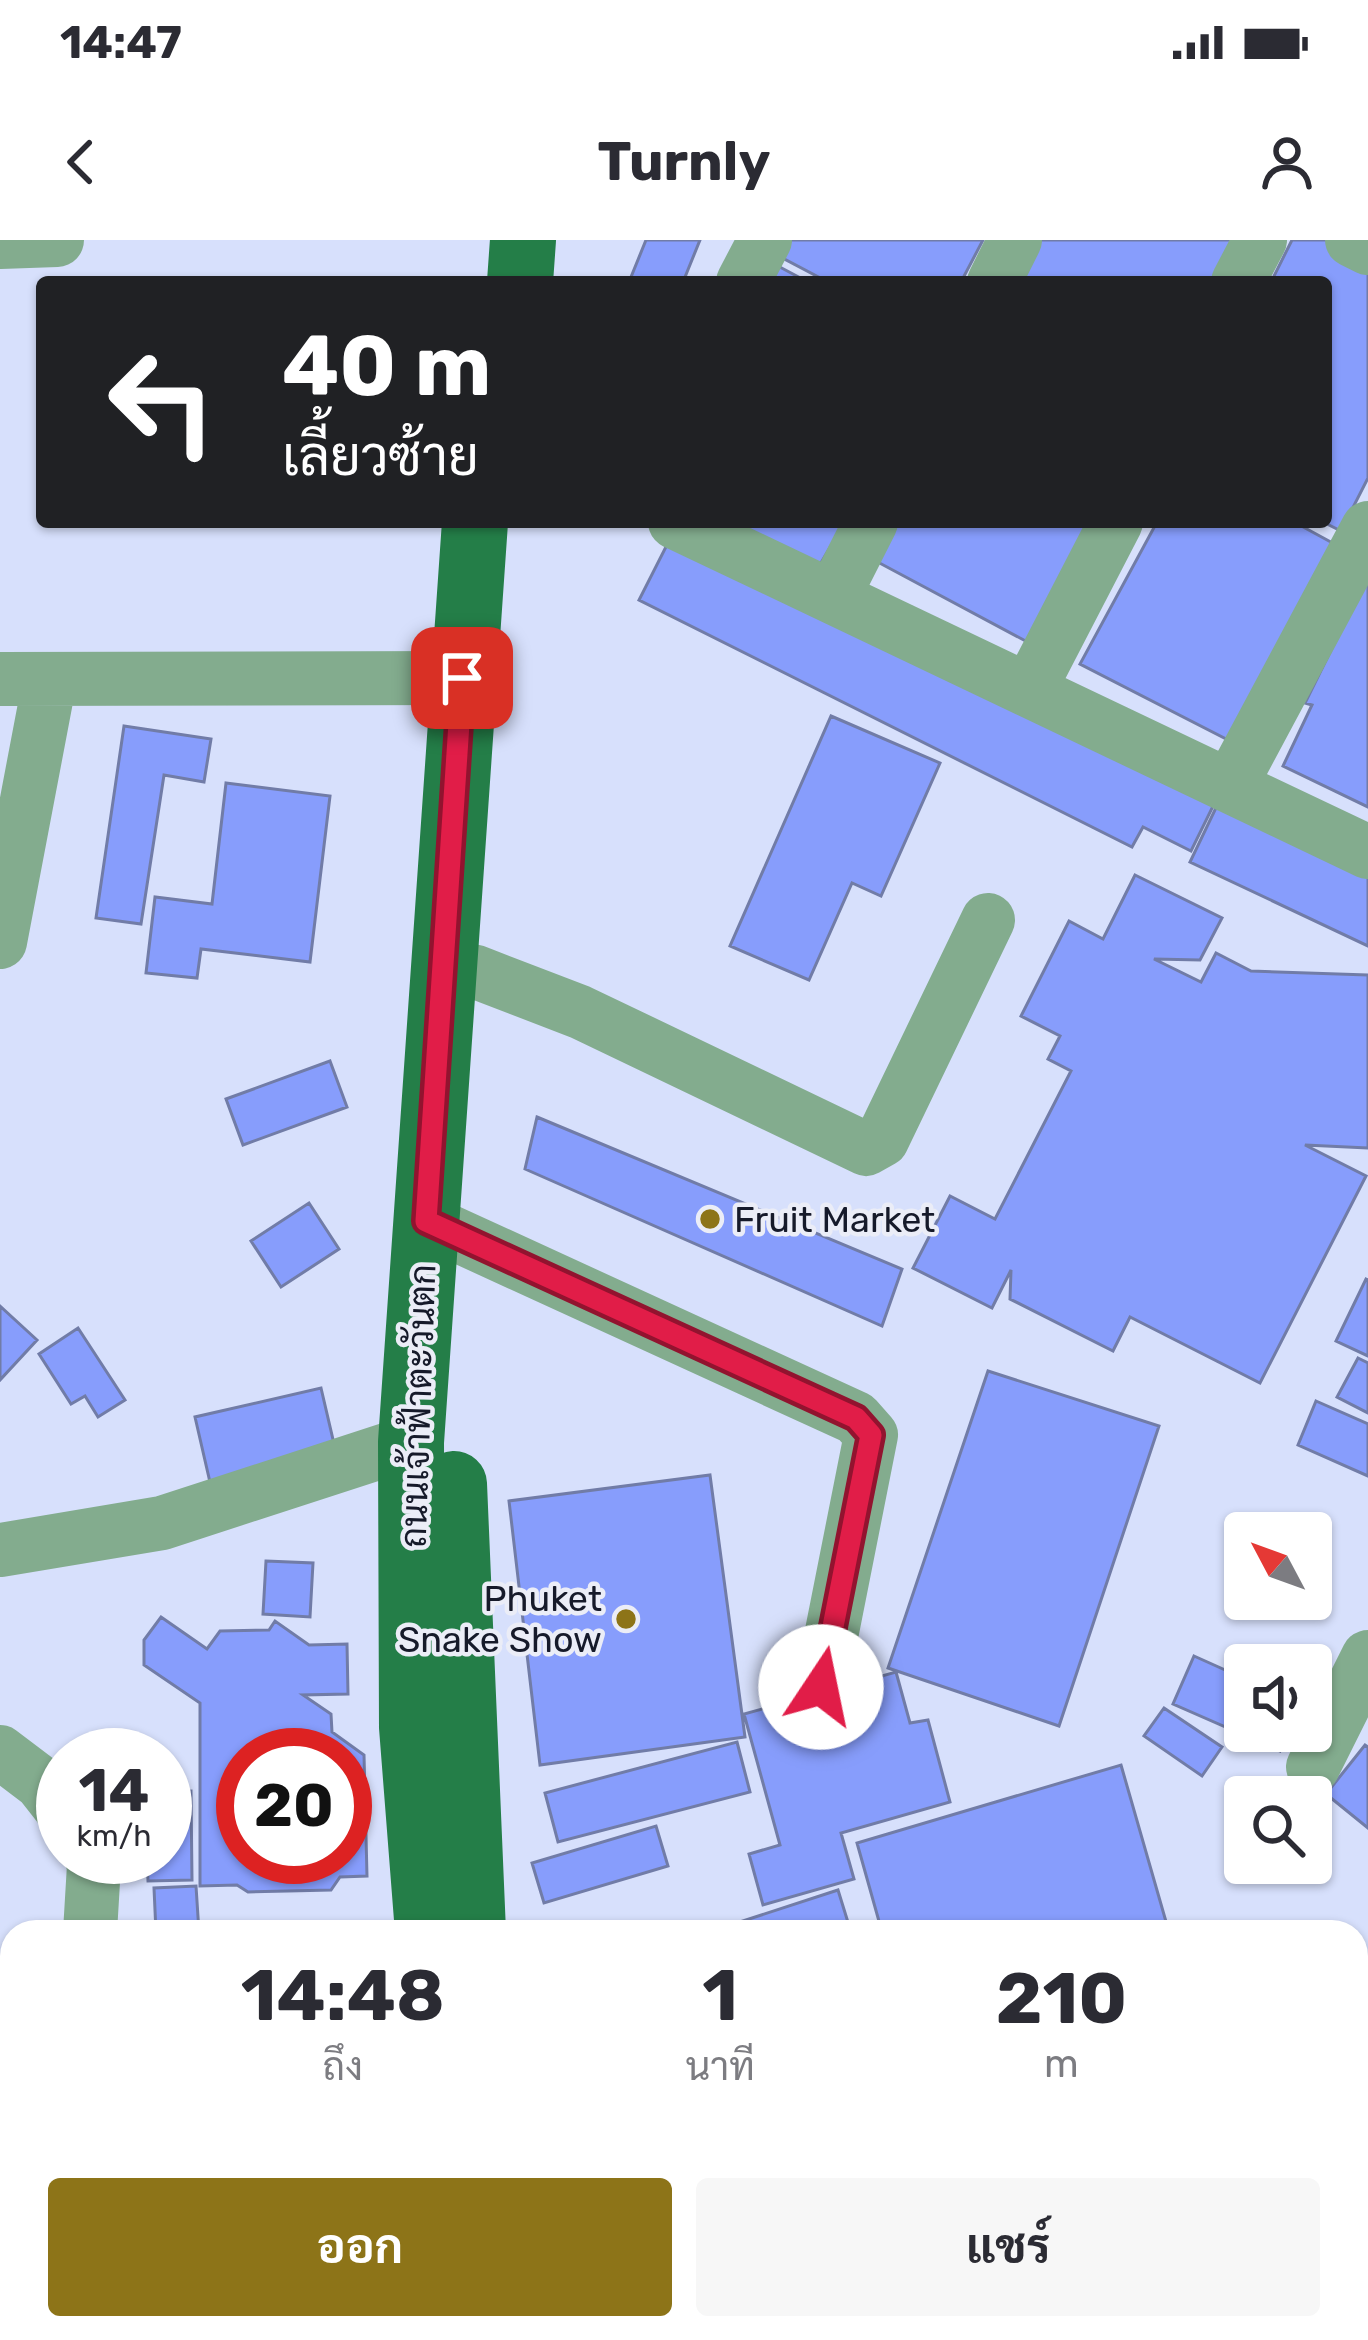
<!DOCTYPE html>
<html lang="th">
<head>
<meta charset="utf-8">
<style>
  body { margin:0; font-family:Rubik,Sarabun,sans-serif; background:#f7f7f7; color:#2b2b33; height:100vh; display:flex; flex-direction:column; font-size:45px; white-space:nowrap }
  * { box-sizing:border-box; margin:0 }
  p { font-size:39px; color:#7c7c81 }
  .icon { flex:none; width:66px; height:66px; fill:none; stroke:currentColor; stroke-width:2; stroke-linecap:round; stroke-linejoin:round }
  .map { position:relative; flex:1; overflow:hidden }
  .drawer { position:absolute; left:0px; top:1680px; width:1368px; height:420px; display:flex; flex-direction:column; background:#fff; border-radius:36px 36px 0 0; box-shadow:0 3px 9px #0004 }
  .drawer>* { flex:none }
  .banner { position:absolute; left:36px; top:36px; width:1296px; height:252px; border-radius:12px; box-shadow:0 3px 9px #0004; background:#202124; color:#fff; overflow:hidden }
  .needle { width:78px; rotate:311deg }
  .controls { position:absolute; left:1224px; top:1272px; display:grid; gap:24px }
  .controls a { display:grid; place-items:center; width:108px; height:108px; border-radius:12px; background:#fff; box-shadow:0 3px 9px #0004; font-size:60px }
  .speed { position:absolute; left:36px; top:1488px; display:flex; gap:24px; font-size:60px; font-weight:700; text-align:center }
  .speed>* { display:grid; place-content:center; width:156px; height:156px; border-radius:50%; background:#fff; box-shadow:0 3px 9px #0004; line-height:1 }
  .speed small { font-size:30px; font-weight:400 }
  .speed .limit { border:18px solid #d22; background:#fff; color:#111 }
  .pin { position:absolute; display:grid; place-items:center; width:102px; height:102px; color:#fff; margin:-51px; border-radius:24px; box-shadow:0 6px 18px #0006 }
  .me { position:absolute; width:132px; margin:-66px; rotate:11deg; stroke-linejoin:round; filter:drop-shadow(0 0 9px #0008) }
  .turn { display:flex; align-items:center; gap:42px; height:252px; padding:0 48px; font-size:54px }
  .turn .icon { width:156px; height:156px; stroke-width:2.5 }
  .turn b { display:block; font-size:84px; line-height:102px }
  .eta { display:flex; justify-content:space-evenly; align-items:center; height:204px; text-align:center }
  .eta b { font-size:72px; font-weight:700; line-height:84px }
  .action { display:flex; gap:24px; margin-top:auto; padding:24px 48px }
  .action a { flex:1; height:138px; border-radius:12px; background:#8d7418; color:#fff; font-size:48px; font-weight:700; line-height:138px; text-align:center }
  .action a+a { background:#f7f7f7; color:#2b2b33 }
  .status { display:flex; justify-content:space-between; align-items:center; height:84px; padding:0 60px; background:#fff; direction:ltr }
  .status svg { height:33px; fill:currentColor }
  header { display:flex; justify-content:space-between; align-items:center; height:156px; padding:0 48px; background:#fff; font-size:54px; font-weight:700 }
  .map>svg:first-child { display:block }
</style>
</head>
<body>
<div class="status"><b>14:47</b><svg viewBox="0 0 49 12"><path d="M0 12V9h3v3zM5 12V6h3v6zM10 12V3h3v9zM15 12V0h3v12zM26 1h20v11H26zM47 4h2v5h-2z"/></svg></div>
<header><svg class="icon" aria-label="back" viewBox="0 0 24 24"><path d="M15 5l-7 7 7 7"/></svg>Turnly<svg class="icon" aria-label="person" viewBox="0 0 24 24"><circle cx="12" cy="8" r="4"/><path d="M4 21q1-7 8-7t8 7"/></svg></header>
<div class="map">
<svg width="1368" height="2100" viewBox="0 0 1368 2100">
  <rect width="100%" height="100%" fill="#d7e0fc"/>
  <!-- building -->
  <path fill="#879dfc" stroke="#717ca7" stroke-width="3" fill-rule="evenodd" d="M646 0H700L683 42H629Z
    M777 0H983L961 42H828L771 12Z
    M1035 0H1238L1216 42H1013Z
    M1292 0H1327L1368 20V238L1341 291 1323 282H1326V42H1271Z
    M776 25 808 42H767Z
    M707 282H845L812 338Z
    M892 282H1090L1035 406 872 319Z
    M1157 282H1294L1340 307 1234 503 1080 424Z
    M676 287 1221 550 1191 611 1143 587 1132 607 639 360Z
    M1368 335V567L1283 526 1312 465 1305 463Z
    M831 476 940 523 881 656 852 643 809 740 730 706Z
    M124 486 211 499 204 542 164 535 141 684 96 678Z
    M226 543 330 556 310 722 201 709 197 738 146 733 155 657 212 664Z
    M1224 551 1368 619V706L1190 622Z
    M1135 635 1222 678 1200 720 1154 719 1201 742 1216 713 1251 731 1368 735V908L1305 905 1366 936 1260 1143 1130 1077 1113 1111 1010 1059 1011 1030 992 1068 913 1028 950 956 995 979 1071 831 1048 819 1060 796 1021 776 1069 681 1103 699Z
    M330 821 347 867 243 905 226 859Z
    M537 877 902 1029 882 1086 525 929Z
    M309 963 339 1009 281 1047 251 1001Z
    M1366 1039 1368 1040V1116L1336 1101Z
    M0 1066 37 1100 0 1140Z
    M78 1088 125 1160 98 1177 85 1156 71 1164 39 1114Z
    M1358 1118 1368 1123V1173L1337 1157Z
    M988 1131 1159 1186 1059 1486 888 1428Z
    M321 1148 338 1221 212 1251 195 1177Z
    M1316 1161 1368 1184V1236L1298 1205Z
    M710 1235 745 1497 540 1525 509 1261Z
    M266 1321 313 1323 310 1377 263 1374Z
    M161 1377 207 1409 220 1391 269 1390 275 1381 309 1405 347 1404 348 1454 303 1455 331 1474 332 1492 364 1515 367 1636 340 1637 331 1650 248 1652 237 1645 200 1646V1463L144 1425V1400ZM243 1515H345V1617H243Z
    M1194 1416 1245 1439V1491H1289L1280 1511 1173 1464Z
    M896 1432 910 1483 928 1480 950 1562 841 1593 854 1639 763 1665 749 1614 780 1605 744 1474Z
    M1164 1468 1222 1507 1202 1536 1144 1496Z
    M737 1502 750 1552 558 1602 545 1553Z
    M1365 1505 1368 1507V1588L1326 1554Z
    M1121 1525 1169 1692H882L857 1603Z
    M191 1551 192 1640 148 1641 147 1617H165V1552Z
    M656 1586 668 1626 544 1663 532 1623Z
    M196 1646 199 1692H156L154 1648Z
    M838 1650 851 1692H709Z
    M12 2036V2088H431L433 2100H0V2037Z
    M617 2088H760L820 2100H614Z
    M958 2088H1014L1015 2100H959Z"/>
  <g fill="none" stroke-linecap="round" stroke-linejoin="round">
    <!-- minor -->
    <path stroke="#83ac8e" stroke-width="54" d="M1352 0 1368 8
      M0 2 57 0
      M743 42 765 0
      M994 42 1015 0
      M1238 42 1260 0
      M675 282 1368 612
      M833 357 871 282
      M0 439 462 438
      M1029 450 1116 282
      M1230 546 1368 288
      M0 702 50 439
      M443 725 476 732 580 772 866 909 882 900 988 680
      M426 981 856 1178 871 1195 821 1447
      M0 1310 162 1283 411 1202
      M0 1512 41 1543 63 1571
      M1313 1527 1368 1417
      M90 1692 94 1625 91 1617"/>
    <!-- major -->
    <path stroke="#247e48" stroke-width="66" d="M520 42 523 0
      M454 1244 473 1692
      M428 1692 412 1487 411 1202 475 282
      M467 2088 468 2100
      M521 2088 522 2100"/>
  </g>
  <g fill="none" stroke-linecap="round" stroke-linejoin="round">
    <!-- route casing -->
    <g stroke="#92132f" stroke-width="30">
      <path id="route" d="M462 438 426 981 856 1178 871 1195 821 1447"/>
    </g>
    <!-- route -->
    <use href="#route" stroke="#e11d48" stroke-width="21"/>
  </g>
  <!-- markers -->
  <g fill="#8d7418" stroke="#ebedf7" stroke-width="4.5">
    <circle cx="710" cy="979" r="12"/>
    <circle cx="626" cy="1379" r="12"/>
  </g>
  <g text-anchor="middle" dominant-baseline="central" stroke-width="9" stroke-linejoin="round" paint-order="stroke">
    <!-- poi labels -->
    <g font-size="36" fill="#161a2a" stroke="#ebedf7" text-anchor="start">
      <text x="734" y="979">Fruit Market</text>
      <text x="602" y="1358" text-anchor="end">Phuket<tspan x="602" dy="41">Snake Show</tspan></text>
    </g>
    <!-- street labels -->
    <g font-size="36" fill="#161a2a" stroke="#ebedf7">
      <text transform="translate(418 1166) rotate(-88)">ถนนเจ้าฟ้าตะวันตก</text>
    </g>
  </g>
</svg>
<div class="controls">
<a><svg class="needle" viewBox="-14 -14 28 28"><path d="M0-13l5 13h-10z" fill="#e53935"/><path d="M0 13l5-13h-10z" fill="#7c7c81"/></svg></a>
<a><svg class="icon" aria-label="sound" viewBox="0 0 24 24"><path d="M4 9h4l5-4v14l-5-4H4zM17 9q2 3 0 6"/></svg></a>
<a><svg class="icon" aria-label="search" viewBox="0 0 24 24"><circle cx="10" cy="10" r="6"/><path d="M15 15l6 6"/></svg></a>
</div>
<div class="speed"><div>14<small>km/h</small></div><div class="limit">20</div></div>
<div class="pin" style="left:462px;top:438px;background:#d93025"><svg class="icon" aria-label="arrive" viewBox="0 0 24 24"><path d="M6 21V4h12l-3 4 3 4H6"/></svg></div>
<svg class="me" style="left:821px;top:1447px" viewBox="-20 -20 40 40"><circle r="19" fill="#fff"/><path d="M0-13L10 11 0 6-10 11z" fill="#e11d48"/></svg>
<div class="banner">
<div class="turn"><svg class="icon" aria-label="left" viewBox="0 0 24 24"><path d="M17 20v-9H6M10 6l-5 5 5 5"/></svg><div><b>40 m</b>เลี้ยวซ้าย</div></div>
</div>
<section class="drawer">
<div class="eta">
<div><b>14:48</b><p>ถึง</p></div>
<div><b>1</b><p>นาที</p></div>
<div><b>210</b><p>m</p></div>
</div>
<div class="action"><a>ออก</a><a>แชร์</a></div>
</section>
</div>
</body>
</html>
